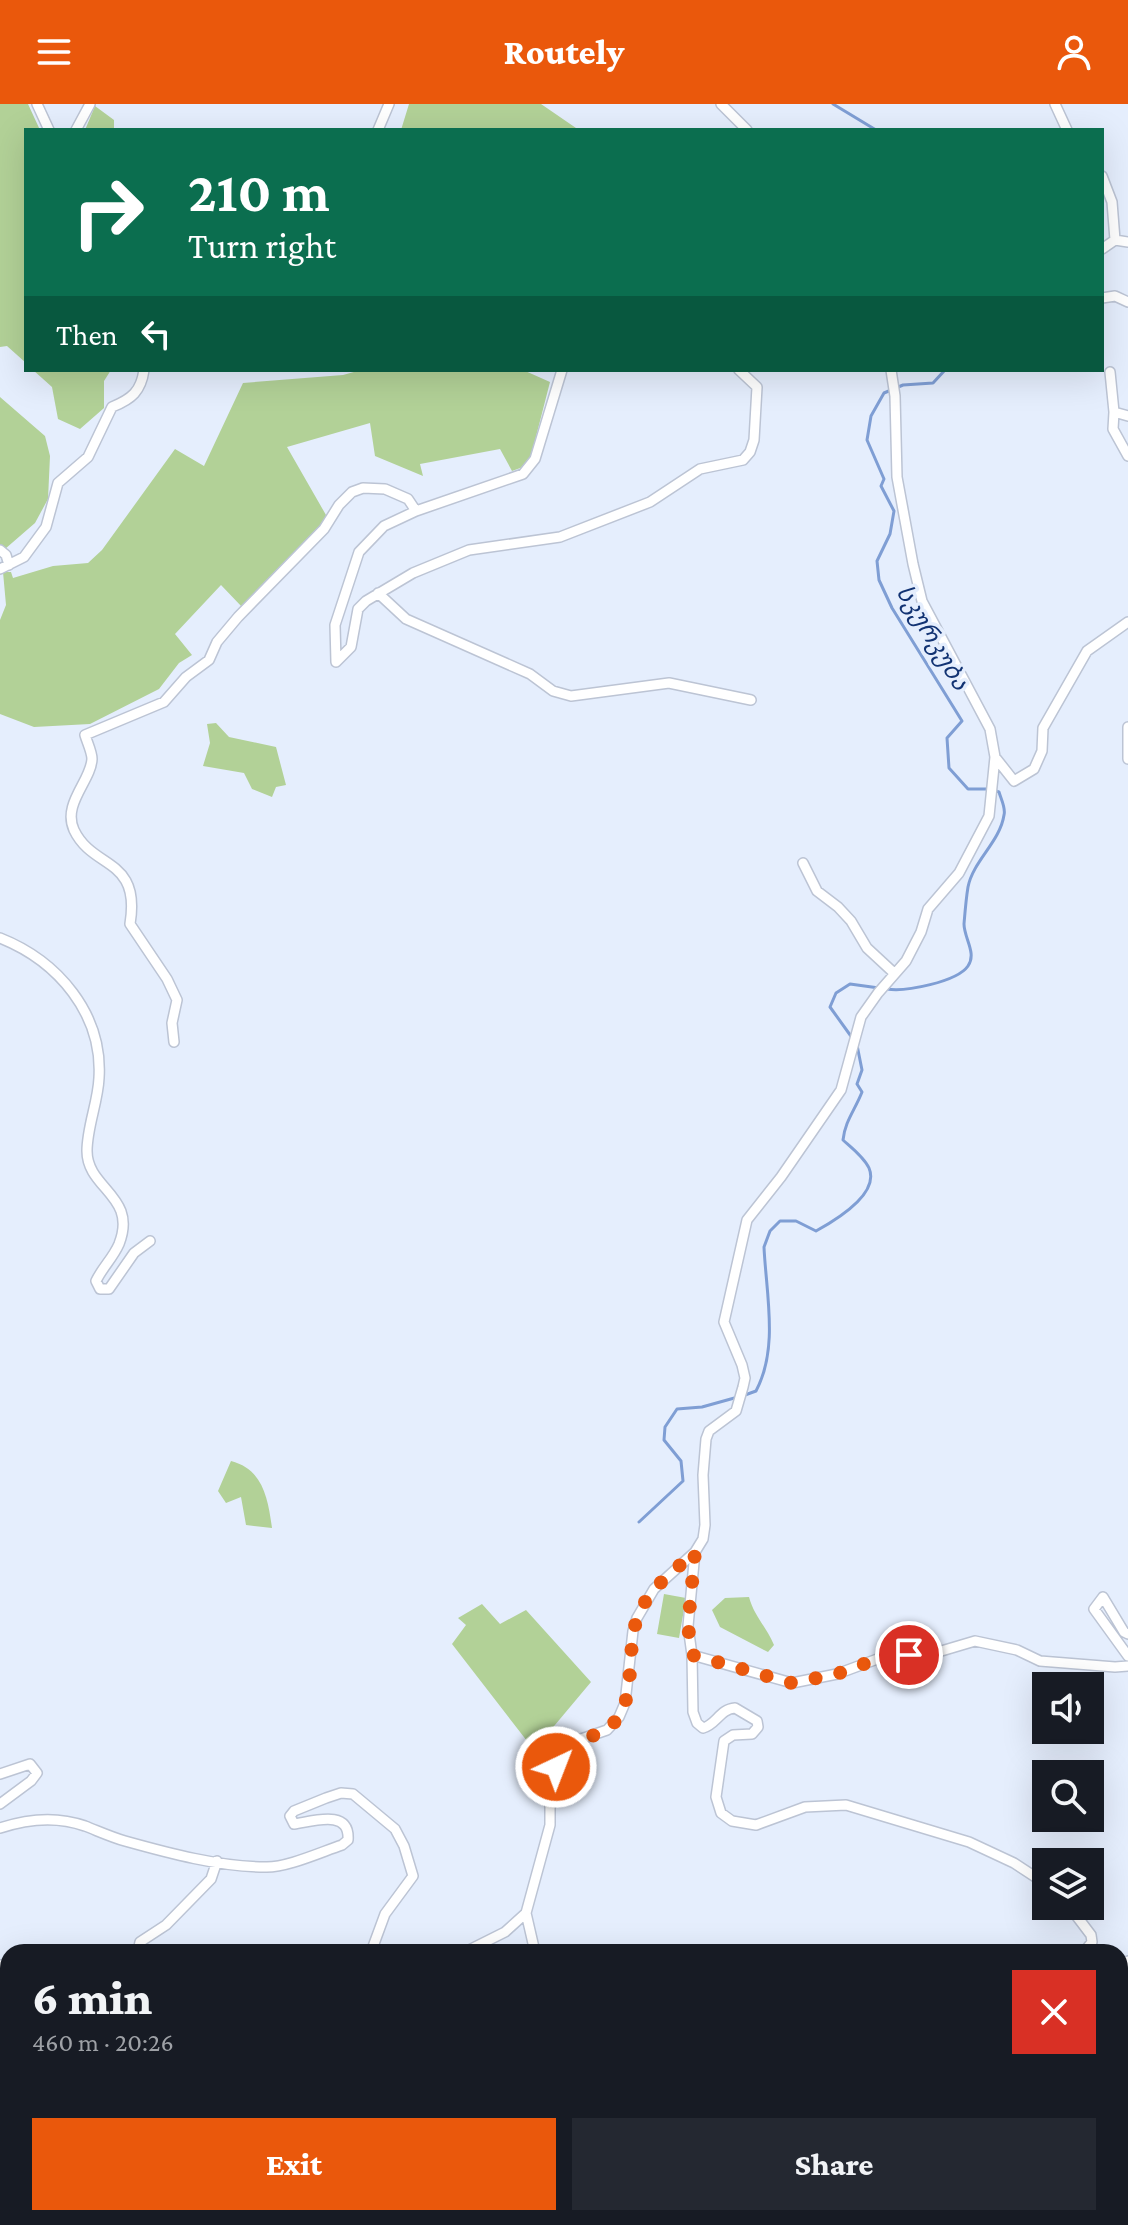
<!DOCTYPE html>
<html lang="en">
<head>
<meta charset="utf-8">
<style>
  body { margin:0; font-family:"Crimson Pro","Noto Sans Georgian",serif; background:#242831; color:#f1f3f6; height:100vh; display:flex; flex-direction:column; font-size:30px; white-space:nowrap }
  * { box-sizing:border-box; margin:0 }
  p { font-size:26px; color:#9ea1a6 }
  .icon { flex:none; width:44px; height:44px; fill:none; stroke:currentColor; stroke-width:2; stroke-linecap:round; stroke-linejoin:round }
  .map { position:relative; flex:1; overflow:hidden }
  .side { position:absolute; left:0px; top:1840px; width:1128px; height:282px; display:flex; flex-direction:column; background:#171b24; border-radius:24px 24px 0 0; box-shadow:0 8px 32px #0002 }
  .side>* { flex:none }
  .banner { position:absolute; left:24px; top:24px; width:1080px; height:244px; border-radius:0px; box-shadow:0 8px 32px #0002; background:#0b6e4f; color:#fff; overflow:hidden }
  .buttons { position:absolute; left:1032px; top:1568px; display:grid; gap:16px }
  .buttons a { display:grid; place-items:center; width:72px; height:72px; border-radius:0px; background:#171b24; box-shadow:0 8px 32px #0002; font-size:40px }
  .pin { position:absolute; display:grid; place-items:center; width:68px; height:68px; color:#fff; margin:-34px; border:4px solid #fff; border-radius:50%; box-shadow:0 2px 8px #0007 }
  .me { position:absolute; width:88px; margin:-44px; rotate:43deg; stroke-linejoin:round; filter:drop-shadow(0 0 6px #0008) }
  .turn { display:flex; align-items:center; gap:28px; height:168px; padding:0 32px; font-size:36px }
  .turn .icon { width:104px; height:104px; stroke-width:2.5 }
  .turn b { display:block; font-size:56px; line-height:68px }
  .then { display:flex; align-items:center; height:76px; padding:0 32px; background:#0003; gap:16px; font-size:30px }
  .round { display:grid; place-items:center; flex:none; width:84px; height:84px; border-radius:0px; background:#242831 }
  .overview { display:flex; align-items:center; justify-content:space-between; height:136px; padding:0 32px }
  h1 { font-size:48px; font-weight:800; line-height:60px }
  .action { display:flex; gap:16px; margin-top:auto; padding:16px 32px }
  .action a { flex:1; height:92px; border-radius:0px; background:#ea580c; color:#fff; font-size:32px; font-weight:800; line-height:92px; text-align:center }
  .action a+a { background:#242831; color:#f1f3f6 }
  header { display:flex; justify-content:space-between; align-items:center; height:104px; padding:0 32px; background:#ea580c; color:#fff; font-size:36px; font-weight:800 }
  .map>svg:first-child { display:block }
</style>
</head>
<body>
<header><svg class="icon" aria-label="menu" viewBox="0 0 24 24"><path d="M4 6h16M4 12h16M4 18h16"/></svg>Routely<svg class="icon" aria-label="person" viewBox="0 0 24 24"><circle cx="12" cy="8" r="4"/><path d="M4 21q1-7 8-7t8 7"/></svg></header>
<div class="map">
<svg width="1128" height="2121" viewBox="0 0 1128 2121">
  <rect width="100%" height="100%" fill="#e5eefd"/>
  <!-- green -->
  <path fill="#b2d197" d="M0 0H28L40 26H26V259L7 242 0 243Z
    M409 0H541L576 24 574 26H401Z
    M95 2 114 16V26H85Z
    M33 266H111L104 277V304L80 325 58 315 52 283Z
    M361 266H523L550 278 530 356 523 363 512 367 500 345 420 360 423 372 375 352 370 319 287 343 326 411 322 424 242 503 221 481 175 530 192 551 179 559 159 585 90 620 34 623 0 610V516L6 501 3 468H11L13 474 53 462 88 459 102 446 175 345 204 362 243 279 343 271Z
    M0 293 45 332 50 352 48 395 35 419 5 445H0Z
    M216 619 229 633 276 643 286 681 276 683 272 693 252 685 244 669 203 662 210 639 207 620Z
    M231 1357C263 1365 268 1395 272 1424L246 1421 241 1393 226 1399 218 1387Z
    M664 1490 686 1494 679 1534 657 1530Z
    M749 1493C754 1512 766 1522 774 1541L768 1548 720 1523 712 1506 725 1494Z
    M482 1500 500 1520 526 1506 591 1578 534 1646 452 1540 466 1521 458 1514Z"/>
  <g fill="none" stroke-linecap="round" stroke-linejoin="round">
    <!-- stream -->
    <path stroke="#7f9ed4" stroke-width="3" d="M833 0 876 26
      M945 266 933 279 903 281 884 289 871 312 867 336 884 375 881 382 894 407 890 430 877 457 879 476 892 504 962 617 947 634 949 664 968 685H989
      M887 885C905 888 957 878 968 862 977 849 964 834 964 820 965 808 966 795 968 783 973 757 1000 738 1004 711 1006 704 1001 695 999 688L996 687
      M853 935 830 903 836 889 850 880 879 884
      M745 1291 756 1287C779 1244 766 1189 764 1143L770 1127 780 1117H796L816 1127C834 1117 880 1090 869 1064 864 1053 852 1044 843 1036 845 1017 855 1006 862 988L857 980 862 966 857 941
      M639 1418 683 1377 681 1357 664 1336 665 1323 677 1305 702 1303 738 1293"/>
    <!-- minor casing -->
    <g stroke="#bcc4d4" stroke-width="12">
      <path id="minor" d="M37 0 49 26
        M721 0 747 26
        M1055 0 1067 26
        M76 26 90 0
        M378 26 389 0
        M1102 72 1112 98 1115 136
        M1102 145 1115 136 1128 138
        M1102 194 1115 192 1128 198
        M1110 268 1114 308 1128 312
        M1114 308 1113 325 1128 352
        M0 446 6 451 9 461
        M0 465 24 453 46 423 58 379 88 353 112 303C132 295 141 287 144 266
        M378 489 406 515 530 570 553 587 571 592 669 579 751 596
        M336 558 351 543 358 505 366 497 413 469 469 446 560 433 650 398 700 365 743 356 750 348 754 336 757 283 739 266
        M336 558 335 521 359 448 384 422 416 407 523 370 535 355 562 266
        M1128 623V655
        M995 653 1014 677 1034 665 1042 647 1043 624 1087 547 1128 518
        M803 759 817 787 838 803 851 817 867 844 894 869
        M0 834C58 857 103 910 99 974 98 998 87 1023 87 1047 87 1085 138 1092 119 1140 113 1154 102 1164 96 1177L100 1185H109L134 1149 150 1137
        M174 938 172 919 177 896 167 875 130 820C141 753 93 766 74 726 62 700 91 677 92 655 92 648 87 638 85 631L164 598 186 573 209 556 217 538 238 513 324 425 339 401 352 388 363 384 385 385 408 395 416 407
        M695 1448 688 1522 692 1551 693 1608 697 1619 703 1624C716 1621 720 1605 735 1604L757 1617 758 1623 752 1630 733 1631 724 1637 716 1693 721 1709 732 1717 756 1721 805 1703 846 1701 969 1738 1014 1759 1046 1780
        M1128 1530 1124 1528 1103 1493 1094 1505 1128 1552
        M692 1551 792 1579 837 1570 880 1554 938 1548 975 1537 1017 1546 1040 1557 1115 1563 1128 1562
        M0 1670 30 1660 37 1669 31 1677 0 1700
        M0 1724C27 1715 57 1712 85 1722 98 1727 111 1733 125 1737 168 1749 220 1763 265 1763 286 1764 321 1748 342 1741L348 1736C350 1705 314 1717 294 1720L290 1712 294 1707 326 1694 341 1689 353 1690 395 1725 404 1742 413 1772 385 1810 371 1848
        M1069 1802 1091 1831 1092 1838 1084 1848
        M526 1809 535 1848
        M138 1848 140 1838 166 1821 211 1775 217 1757
        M453 1848 469 1846 505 1828 526 1809 550 1721V1691L556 1663 562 1650 581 1635 607 1626 619 1613 625 1599 633 1527 637 1514 654 1485 695 1448 703 1435 705 1421 703 1371 706 1335 709 1327 736 1307 743 1283 745 1274 742 1261 724 1218 747 1116 781 1073 841 986 861 913 878 889 906 857 921 828 928 805 959 769 989 712 995 653 990 625 922 497 913 460 897 373 895 292 891 266
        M0 1861H8
        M1120 1861 1128 1857
        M1120 1999 1128 2002
        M0 2016 8 2020
        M504 2114 505 2121
        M687 2114 689 2121"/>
    </g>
    <!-- minor -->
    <use href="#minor" stroke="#fff" stroke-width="9"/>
  </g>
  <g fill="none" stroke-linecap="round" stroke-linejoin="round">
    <!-- route -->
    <path stroke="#ea580c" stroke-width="14" stroke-dasharray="0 25.2" d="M556 1663C574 1626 599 1639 617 1615 636 1591 626 1542 638 1512 648 1485 674 1467 695 1448L688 1522 692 1551 792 1579 837 1570 880 1554 909 1551"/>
  </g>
  <g text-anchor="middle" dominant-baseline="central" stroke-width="7" stroke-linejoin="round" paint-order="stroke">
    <!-- water labels -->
    <g font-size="24" font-style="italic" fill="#123373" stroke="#e5eefd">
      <text transform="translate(933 533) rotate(59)">სკურკუბა</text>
    </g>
  </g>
</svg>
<div class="buttons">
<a><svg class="icon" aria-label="sound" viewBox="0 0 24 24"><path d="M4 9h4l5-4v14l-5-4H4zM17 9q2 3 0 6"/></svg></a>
<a><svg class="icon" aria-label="search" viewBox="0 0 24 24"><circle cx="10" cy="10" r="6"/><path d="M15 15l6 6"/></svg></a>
<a><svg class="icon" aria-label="layers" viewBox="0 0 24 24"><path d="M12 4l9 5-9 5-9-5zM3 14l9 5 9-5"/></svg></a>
</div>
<div class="pin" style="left:909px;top:1551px;background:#d93025"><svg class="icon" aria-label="arrive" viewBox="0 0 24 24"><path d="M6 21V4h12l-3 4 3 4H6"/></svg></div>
<svg class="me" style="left:556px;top:1663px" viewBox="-20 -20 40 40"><circle r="17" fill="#ea580c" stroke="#fff" stroke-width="3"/><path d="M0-11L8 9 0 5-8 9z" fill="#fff"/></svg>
<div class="banner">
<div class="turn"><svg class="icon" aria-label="right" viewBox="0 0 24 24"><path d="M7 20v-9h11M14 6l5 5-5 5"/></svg><div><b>210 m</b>Turn right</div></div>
<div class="then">Then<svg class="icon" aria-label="left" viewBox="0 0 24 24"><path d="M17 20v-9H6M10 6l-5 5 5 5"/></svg></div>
</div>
<section class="side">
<div class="overview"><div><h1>6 min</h1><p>460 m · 20:26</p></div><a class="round" style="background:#d93025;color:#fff"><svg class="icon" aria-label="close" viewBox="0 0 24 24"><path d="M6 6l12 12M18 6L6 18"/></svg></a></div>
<div class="action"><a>Exit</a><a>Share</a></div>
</section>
</div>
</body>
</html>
